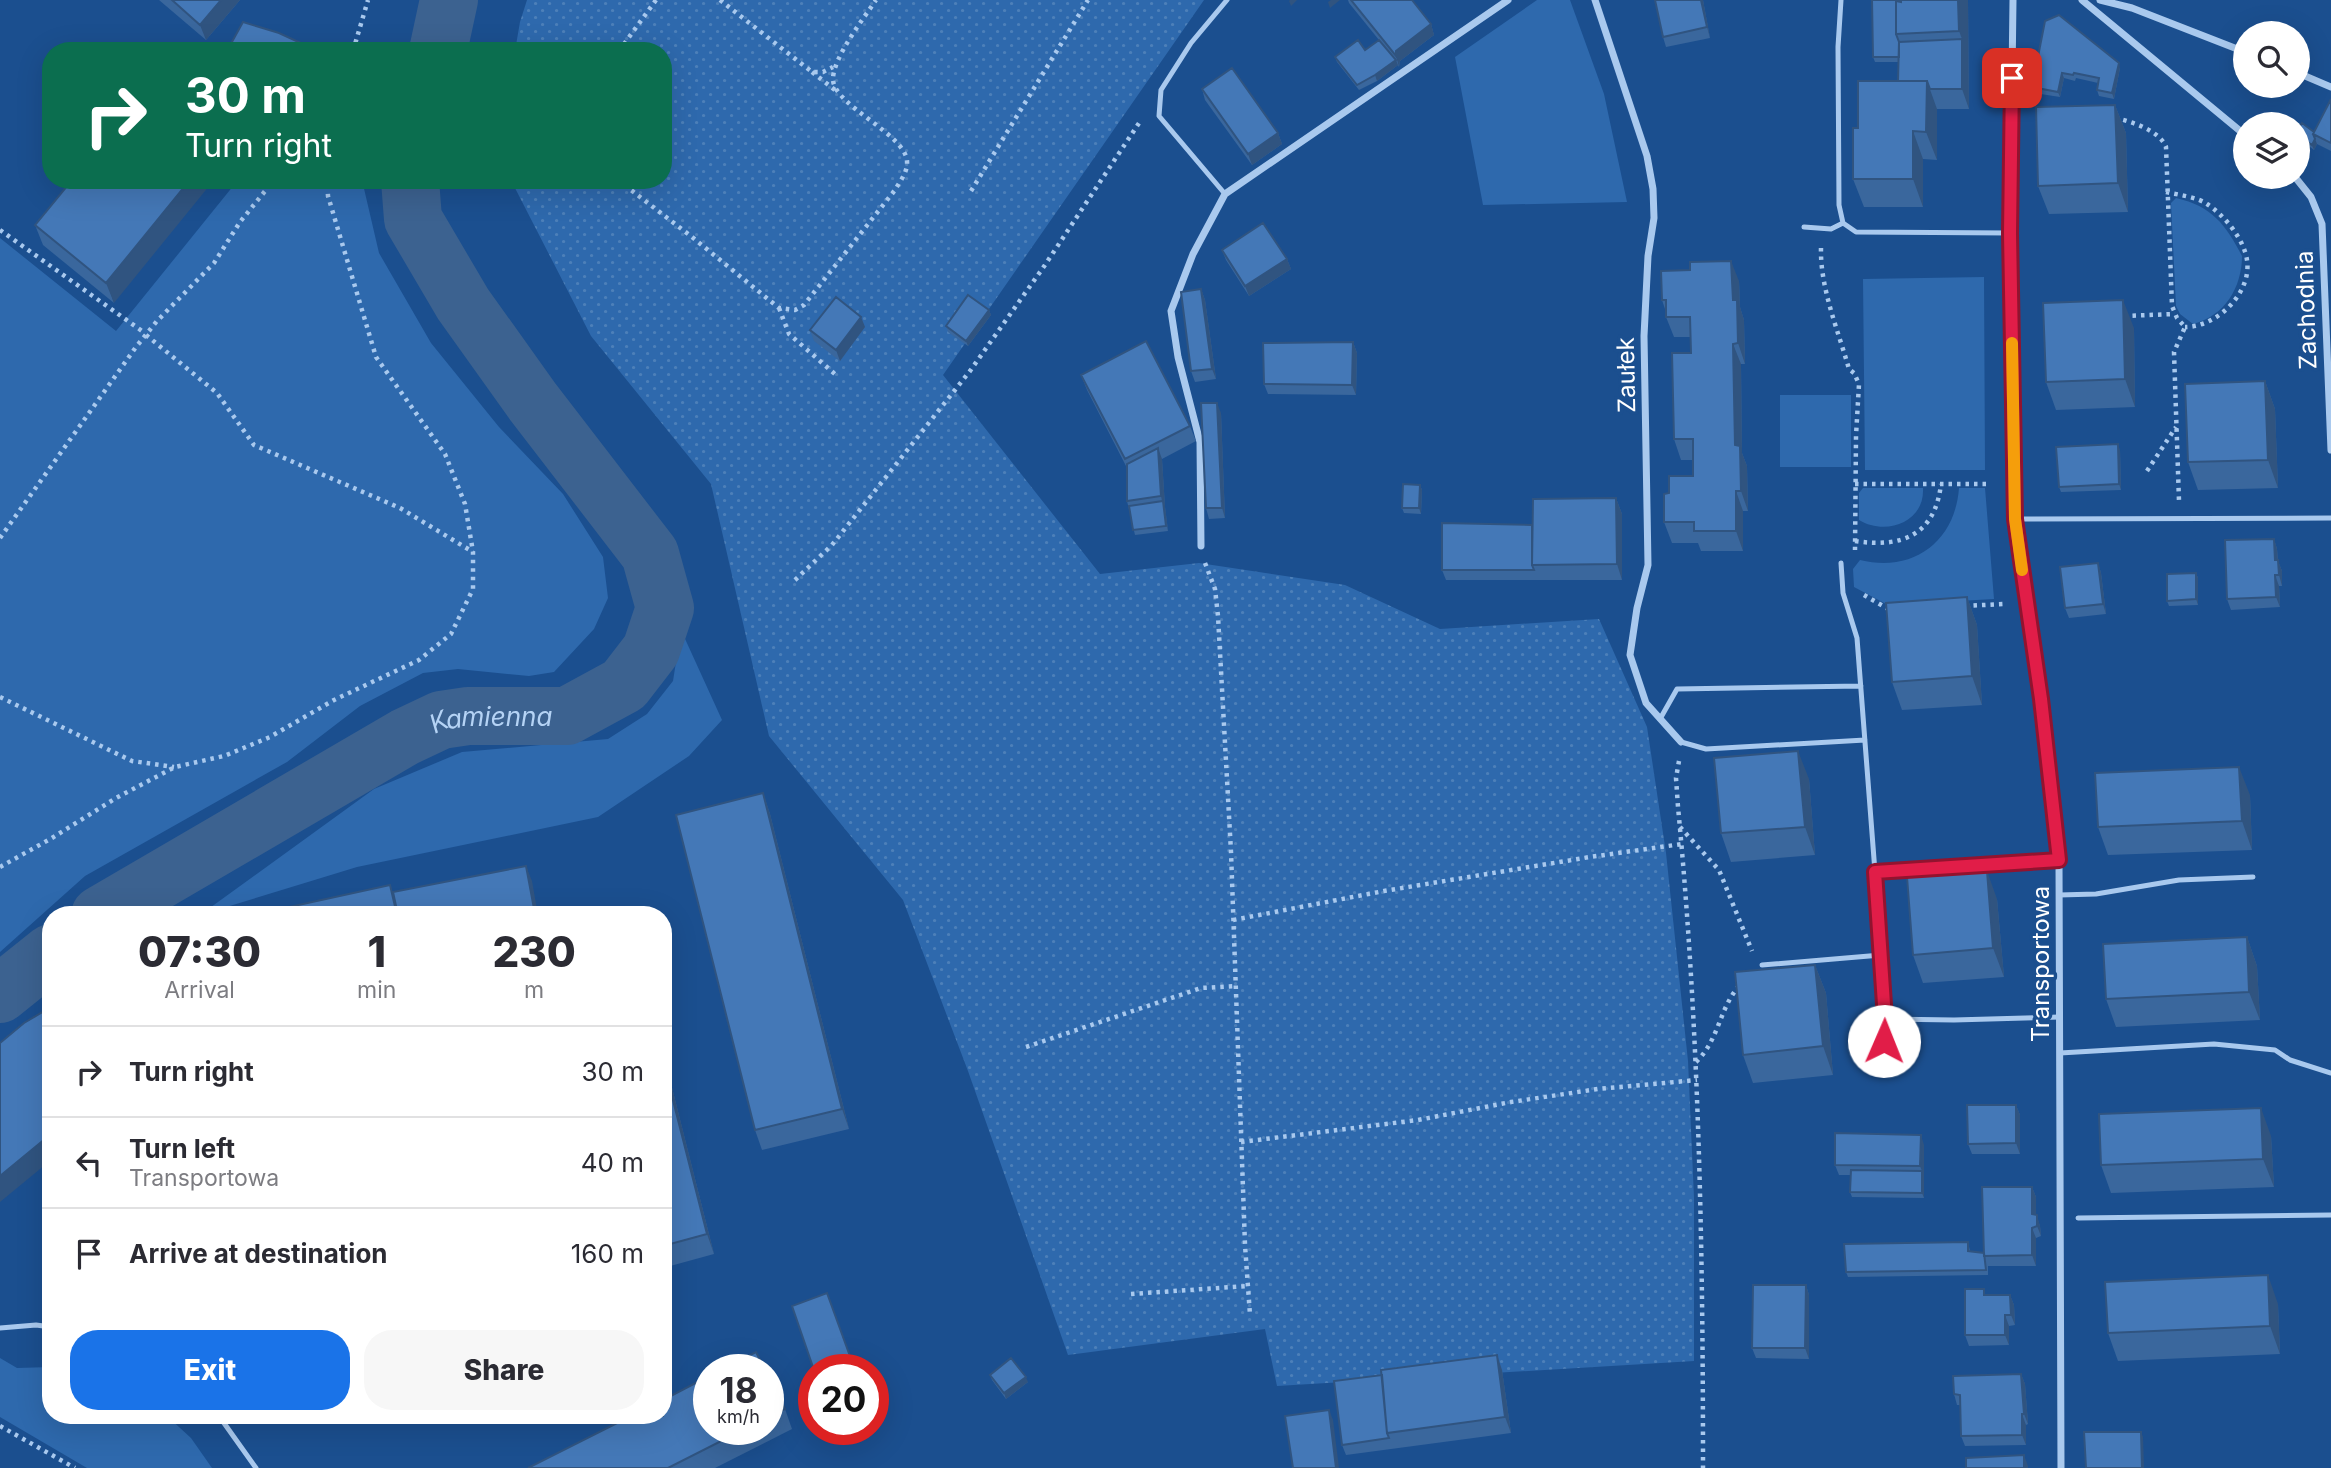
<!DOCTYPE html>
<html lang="en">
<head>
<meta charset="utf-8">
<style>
  body { margin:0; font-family:Inter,sans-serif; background:#f7f7f7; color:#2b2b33; height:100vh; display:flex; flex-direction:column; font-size:26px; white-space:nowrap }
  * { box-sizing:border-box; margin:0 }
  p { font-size:23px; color:#7c7c81 }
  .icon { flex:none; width:38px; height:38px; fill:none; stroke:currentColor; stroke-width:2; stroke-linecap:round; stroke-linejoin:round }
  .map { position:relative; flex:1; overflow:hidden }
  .drawer { position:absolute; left:42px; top:906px; width:630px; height:518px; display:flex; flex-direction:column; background:#fff; border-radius:28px; box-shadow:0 7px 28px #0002 }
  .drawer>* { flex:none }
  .guide { position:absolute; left:42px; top:42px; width:630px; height:147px; border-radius:28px; box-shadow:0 7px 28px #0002; background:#0b6e4f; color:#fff; overflow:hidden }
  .fabs { position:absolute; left:2233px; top:21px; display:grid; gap:14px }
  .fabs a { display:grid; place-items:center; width:77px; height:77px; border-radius:50%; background:#fff; box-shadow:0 7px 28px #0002; font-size:35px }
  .speed { position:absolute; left:693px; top:1354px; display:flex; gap:14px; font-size:35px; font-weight:700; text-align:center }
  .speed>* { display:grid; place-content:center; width:91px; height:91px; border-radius:50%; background:#fff; box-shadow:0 7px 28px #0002; line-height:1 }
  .speed small { font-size:18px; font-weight:400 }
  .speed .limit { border:10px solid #d22; background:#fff; color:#111 }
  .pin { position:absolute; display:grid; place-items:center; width:60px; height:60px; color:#fff; margin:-30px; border-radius:14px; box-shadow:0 4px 10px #0006 }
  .me { position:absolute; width:77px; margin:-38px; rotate:1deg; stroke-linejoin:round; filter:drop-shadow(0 0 5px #0008) }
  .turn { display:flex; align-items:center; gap:24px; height:147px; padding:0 28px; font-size:32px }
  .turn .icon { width:91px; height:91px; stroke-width:2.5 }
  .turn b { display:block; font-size:49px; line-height:60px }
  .eta { display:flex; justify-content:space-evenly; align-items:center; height:119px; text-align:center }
  .eta b { font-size:42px; font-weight:800; line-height:49px }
  .primary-button { display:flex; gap:14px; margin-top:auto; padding:14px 28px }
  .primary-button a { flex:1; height:80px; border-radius:28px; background:#1a73e8; color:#fff; font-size:28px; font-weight:800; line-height:80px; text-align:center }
  .primary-button a+a { background:#f7f7f7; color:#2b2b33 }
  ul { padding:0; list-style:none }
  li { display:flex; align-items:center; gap:21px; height:91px; padding:0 28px; border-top:2px solid #e1e1e2 }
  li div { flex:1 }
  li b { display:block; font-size:26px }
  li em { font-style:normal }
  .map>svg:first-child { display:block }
</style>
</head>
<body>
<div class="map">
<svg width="2331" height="1468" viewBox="0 0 2331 1468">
  <defs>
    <pattern id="garden-dots" width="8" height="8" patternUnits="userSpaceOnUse" patternTransform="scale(1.75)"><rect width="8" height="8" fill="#2e69ad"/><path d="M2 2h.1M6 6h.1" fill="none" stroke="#4d80b9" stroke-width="1.8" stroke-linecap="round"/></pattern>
  </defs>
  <rect width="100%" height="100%" fill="#1b4f8f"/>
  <!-- green -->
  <path fill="#2e69ad" d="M1537 0H1570L1604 94 1627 202 1483 205 1455 57Z
    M238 180H362L379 253 431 343 499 427 563 494 603 557 608 598 594 629 554 672 529 676 458 669 423 673 360 706 287 762 85 876 0 952V238L116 331Z
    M2176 198C2212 206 2226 225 2242 256 2242 287 2225 316 2193 324L2180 314 2176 306 2171 203Z
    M1984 277 1985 470H1865L1863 279Z
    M1780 395H1851V467H1780Z
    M1863 488H1923C1925 523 1885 536 1859 520V493Z
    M1959 488H1985L1994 599 1888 605 1854 587 1853 569 1860 560C1913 573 1955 542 1959 488Z
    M681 630 722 720 689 756 598 817 357 867 200 915 374 789 462 752 608 739 647 714 673 681Z
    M0 1358 17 1368 51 1367V1416H167L191 1438 212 1468H87L0 1417Z"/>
  <!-- garden -->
  <path fill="url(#garden-dots)" d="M527 0H1204L943 375 1100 574 1199 563 1345 585 1440 629 1599 619 1647 727 1666 853 1688 1061 1694 1198V1361L1277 1386 1265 1329 1068 1355 968 1071 903 900 769 736 711 484 591 336 515 188 514 180H663V51H515L520 22Z"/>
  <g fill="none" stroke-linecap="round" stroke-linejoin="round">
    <!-- river -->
    <g stroke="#3c6290" stroke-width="58">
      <path d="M438 51 449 0"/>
      <path id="s1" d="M100 915 405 737 441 720 468 716H567L624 685 651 650 665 608 650 554 533 402 463 304 413 219 410 180"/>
      <path d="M0 994 51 953"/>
    </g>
    <!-- path -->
    <path stroke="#a9c9ee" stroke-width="4.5" stroke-dasharray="3.5 5" stroke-linecap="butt" d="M720 0 812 72H823L833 67
      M353 51 368 0
      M619 51 656 0
      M812 72 835 90
      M2115 118C2131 121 2160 131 2166 147L2172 306 2177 318 2185 327 2174 352 2179 501
      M618 180 692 237 779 308 795 310 804 305 895 190C900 181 908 172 907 161 905 134 835 106 833 80 832 59 864 18 876 0
      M971 191 1088 0
      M2166 192C2179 195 2197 197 2207 204 2224 215 2244 239 2247 260 2252 293 2217 327 2185 327
      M0 230 142 331
      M1821 248C1820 288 1838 330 1849 369L1854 373 1859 384 1856 436 1855 550
      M779 308 789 334 836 375
      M2124 316 2175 314
      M146 335 217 393 254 445 400 508 473 552
      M2147 471 2176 427
      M1855 484H1991
      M0 538 136 347 157 321 214 263 240 222 274 180
      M1855 541C1901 548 1935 536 1941 484
      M1205 563 1215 589 1218 616 1231 852 1245 1245 1250 1315
      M795 580 832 545 970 371 1045 265 1141 120
      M1864 595 1890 610
      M1965 606 2003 604
      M0 697 132 761 174 767
      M1679 761 1676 778 1678 807C1699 1027 1703 1247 1703 1468
      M1680 827 1719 870 1752 951
      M0 867 52 838 116 798 175 767 224 756 270 737 334 700 419 660 451 634 473 589V552L465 504 445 454 376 357 328 196 327 180
      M1233 920 1384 891 1590 857 1682 844
      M1026 1047 1201 988 1236 986
      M1696 1062C1719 1040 1719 1009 1739 986
      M1241 1142 1418 1120 1511 1102 1598 1089 1697 1080
      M1131 1294 1247 1286
      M0 1426 75 1468"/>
    <!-- service -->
    <path stroke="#a9c9ee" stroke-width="5" d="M1841 0 1838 47 1839 205 1843 223 1856 232 2010 233
      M1225 194 1159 116 1161 90 1191 43 1227 0
      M1804 227 1831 229 1843 223
      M2015 519 2331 518
      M1841 563 1843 593 1857 638 1875 872 2059 861
      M1660 719 1677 689 1861 686
      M1681 742 1706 749 1865 740
      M1875 872 1886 1019 1954 1020 2060 1017
      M2059 895 2096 894 2179 880 2253 877
      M1762 965 1881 955
      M1884 1041 1886 1019
      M2060 1053 2214 1044 2275 1050 2290 1060 2331 1073
      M2078 1218 2331 1215
      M0 1328 36 1325 51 1327
      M219 1416 256 1468"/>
    <!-- minor -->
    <path stroke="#a9c9ee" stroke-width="7" d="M1595 0 1647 156 1653 189 1654 218 1648 256 1644 336 1648 565 1637 608 1630 655 1646 703 1681 742
      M2013 0 2010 233 2015 519 2041 699 2059 861 2061 1468
      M2082 0 2245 135
      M2100 0 2132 8 2245 52
      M2298 73 2331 87
      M2295 177 2311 197 2322 224 2331 450
      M1201 546 1200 442 1178 357 1171 311 1193 254 1225 194 1508 0"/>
  </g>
  <!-- wall -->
  <path fill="#3a679d" d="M159 0H240L206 40Z
    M1348 0H1412L1431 24 1434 35 1400 61 1399 67 1398 65 1377 81 1359 90 1337 62 1335 57 1365 50 1379 40 1349 3Z
    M1655 0H1703L1710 38 1666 47 1663 37Z
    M1872 0H1968L1969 109H1937V160L1923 159V207H1864L1853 179 1858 128 1898 81 1899 62H1875L1873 57Z
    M2045 21 2120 68 2114 99 2099 96 2097 90 2098 83 2076 78 2075 81 2064 78 2060 97 2034 93 2032 87Z
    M1202 89 1278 133 1282 144 1252 165 1205 100Z
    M2331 99V151L2317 144 2314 150 2298 138V129L2314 132Z
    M2115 105 2126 133 2128 212 2049 214 2038 186Z
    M72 180 114 303 43 245 35 225Z
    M1222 250 1287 259 1291 269 1249 296 1226 260Z
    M1739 281 1740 307 1744 320 1745 364H1741L1742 453 1747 466 1748 511H1743V551H1701L1698 543H1672L1664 522 1669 493 1693 476V460H1681L1674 439 1691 353V337H1674L1666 317V312L1662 300Z
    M1201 289 1205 300 1216 379 1195 382 1191 371Z
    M989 310 991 315 968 346 948 332 946 326Z
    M861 317 865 327 840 361 814 341 810 330Z
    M2134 328 2135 407 2056 410 2046 382Z
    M1353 342 1357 353 1356 395 1268 394 1264 384Z
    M1081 375 1190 426 1196 441 1162 459 1165 507 1168 531 1135 535 1127 501V468L1087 390Z
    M2265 381 2275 409 2278 488 2198 490 2188 462Z
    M1221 413 1225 518 1209 519 1206 508Z
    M2120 450 2121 490 2061 492 2059 487Z
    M1420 485 1422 490 1421 514 1404 513 1402 508Z
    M1616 498 1622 514V580H1446L1442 570 1532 525Z
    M2274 539 2277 549 2278 561 2282 571V586H2279L2280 607 2231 610 2227 599Z
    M2098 563 2101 573 2106 614 2069 618 2065 608Z
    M2196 573 2198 578V605L2169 606 2167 601Z
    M1967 597 1977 625 1982 705 1902 710 1892 682Z
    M1809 779 1815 855 1731 862 1721 833Z
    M763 793 770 814 849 1129 762 1150 755 1130Z
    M2250 795 2252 850 2108 855 2098 827Z
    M1997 899 2004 977 1923 983 1913 955Z
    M2247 937 2257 966 2260 1020 2116 1027 2106 999Z
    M1815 965 1826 993 1833 1075 1753 1083 1743 1055Z
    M663 1052 714 1254 663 1268Z
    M2016 1105 2020 1115V1154H1972L1968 1144Z
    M2271 1136 2274 1187 2111 1193 2101 1165Z
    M1924 1145V1198L1852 1197 1850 1192 1851 1175H1839L1835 1165Z
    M2032 1187 2036 1197V1215L2040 1226 2041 1236 2036 1238V1266H1988V1275L1848 1277 1846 1272 1968 1242 1970 1251 1984 1253Z
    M1806 1285 1809 1295V1359L1756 1358 1752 1348Z
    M1986 1295H2010L2014 1305 2015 1325 2009 1326V1345L1969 1346 1965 1335Z
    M2278 1304 2280 1354 2118 1361 2108 1333Z
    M1497 1355 1502 1370 1511 1433 1346 1455 1342 1445 1382 1375Z
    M2021 1374 2025 1384 2028 1424 2026 1425V1445L1965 1446 1961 1436 1960 1405H1957L1954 1394Z
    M990 1375 1028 1382 1006 1399 992 1380Z
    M768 1377 785 1409 792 1429 715 1468H528L709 1430H768Z"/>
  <!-- shaded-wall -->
  <path fill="#305480" d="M221 0H240L206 40 200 25Z
    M1290 0H1297L1291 6 1289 1Z
    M1331 0H1340L1330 8 1328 2Z
    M1701 0H1703L1710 38 1707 27Z
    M1958 0H1968V1L1969 109 1962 89V39L1959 31Z
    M1431 24 1434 35 1400 61 1399 67 1396 56V51Z
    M1396 60 1398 65 1377 81 1375 75Z
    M2119 63 2120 68 2114 99 2112 93Z
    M2062 73 2064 78 2060 97 2058 92Z
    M1927 81 1937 109V160L1926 132Z
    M2115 105 2126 133 2128 212 2118 183Z
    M1913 131 1923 159V207L1913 179Z
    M1278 133 1282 144 1252 165 1248 154Z
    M2315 139 2317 144 2314 150 2312 145Z
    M190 180H214L114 303 106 283Z
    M1287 259 1291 269 1249 296 1245 286Z
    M1731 261 1739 281 1740 307 1744 320 1745 364 1738 343 1733 300Z
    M1201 289 1205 300 1216 379 1212 369Z
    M2123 300 2134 328 2135 407 2125 379Z
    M989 310 991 315 968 346 966 341Z
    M861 317 865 327 840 361 836 350Z
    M1353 342 1357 353 1356 395 1352 385Z
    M1733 344 1741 364 1742 453 1747 466 1748 511 1741 491 1735 445Z
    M2265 381 2275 409 2278 488 2268 460Z
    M1217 403 1221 413 1225 518 1222 508Z
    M2118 444 2120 450 2121 490 2119 484Z
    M1158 448 1162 459 1165 507 1168 531 1161 496Z
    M1420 485 1422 490 1421 514 1419 508Z
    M1736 491 1743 511V551L1736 531Z
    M1616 498 1622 514V580L1617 564Z
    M2274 539 2277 549 2278 561 2282 571V586L2275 560Z
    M2098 563 2101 573 2106 614 2103 604Z
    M2196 573 2198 578V605L2196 599Z
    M2275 575 2279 586 2280 607 2276 597Z
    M1967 597 1977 625 1982 705 1972 676Z
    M1798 751 1809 779 1815 855 1805 827Z
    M2239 767 2250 795 2252 850 2242 821Z
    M763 793 770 814 849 1129 842 1109Z
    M526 866 532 881 538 915H535Z
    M1987 871 1997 899 2004 977 1993 948Z
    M2247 937 2257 966 2260 1020 2249 992Z
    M1815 965 1826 993 1833 1075 1823 1046Z
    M663 1052 714 1254 707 1234 663 1061Z
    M2016 1105 2020 1115V1154L2016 1143Z
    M2261 1108 2271 1136 2274 1187 2263 1159Z
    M51 1134V1160L0 1202V1176Z
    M1921 1135 1924 1145V1198L1922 1193V1171L1920 1166Z
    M2032 1187 2036 1197V1225L2032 1214Z
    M2037 1215 2040 1226 2041 1236 2037 1226Z
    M2032 1228 2036 1238V1266L2032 1255Z
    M2268 1275 2278 1304 2280 1354 2270 1326Z
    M1806 1285 1809 1295V1359L1805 1348Z
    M2010 1295 2014 1305 2015 1325 2011 1315Z
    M2005 1315 2009 1326V1345L2005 1335Z
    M1497 1355 1502 1370 1511 1433 1505 1417Z
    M2021 1374 2025 1384 2028 1424 2024 1414Z
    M1026 1377 1028 1382 1006 1399 1004 1393Z
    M1329 1410 1333 1420 1339 1468H1336Z
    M2022 1414 2026 1425V1445L2022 1435Z
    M2141 1432 2143 1437 2144 1468H2142Z
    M2024 1455 2028 1466V1468H2024Z"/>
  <!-- building -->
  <path fill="#4478b7" stroke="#305480" stroke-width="2" d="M172 0H221L200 25Z
    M1351 0H1412L1431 24 1396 51V56Z
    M1655 0H1701L1707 27 1663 37Z
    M1872 0H1901V2L1896 1V34L1899 42V57H1873Z
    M1901 0H1958L1959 31 1896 34V1L1901 2Z
    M2059 15 2119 63 2112 93 2097 90 2099 78 2074 73 2073 75 2062 73 2058 92 2032 87 2045 21Z
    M243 22 279 33 318 51H231L228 49Z
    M1962 39V89H1930L1927 81H1898L1899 42Z
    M1358 40 1365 50 1379 40 1396 60 1375 75 1357 85 1335 57Z
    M1232 68 1278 133 1248 154 1202 89Z
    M1858 81H1927L1926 132 1913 131V179H1853V128H1858Z
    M2331 99V143L2313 134Z
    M2115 105 2118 183 2038 186 2036 107Z
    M2302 123 2314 132 2313 134 2315 139 2312 145 2298 135V129Z
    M72 180H190L106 283 35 225Z
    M1263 223 1287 259 1245 286 1222 250Z
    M1731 261 1733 300H1737L1738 343 1733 344 1735 445 1740 446 1741 491H1736V531H1694V522H1664V494L1669 493V476H1693V439H1674L1672 353H1691L1690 317H1666V300H1662L1661 271 1690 270V262Z
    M1201 289 1212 369 1191 371 1181 292Z
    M968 295 989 310 966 341 946 326Z
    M836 297 861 317 836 350 810 330Z
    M2123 300 2125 379 2046 382 2043 303Z
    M1146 341 1190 426 1125 459 1081 375Z
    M1353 342 1352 385 1264 384 1263 343Z
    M2265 381 2268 460 2188 462 2185 384Z
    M1201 403H1217L1222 508H1206Z
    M2118 444 2119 484 2059 487 2056 447Z
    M1158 448 1161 496 1127 501V464Z
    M1403 484 1420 485 1419 508H1402Z
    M1616 498 1617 564 1532 565 1533 499Z
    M1163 501 1166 526 1133 530 1129 506Z
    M1442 523 1532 525V565L1534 570H1442Z
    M2274 539 2275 560H2278L2279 575H2275L2276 597 2227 599 2225 540Z
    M2098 563 2103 604 2065 608 2060 567Z
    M2196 573V599L2167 601V574Z
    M1967 597 1972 676 1892 682 1886 603Z
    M1798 751 1805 827 1721 833 1714 758Z
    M2239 767 2242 821 2098 827 2095 773Z
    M763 793 842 1109 755 1130 676 815Z
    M526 866 535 914 534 909 502 915H398L393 892Z
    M1987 871 1993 948 1913 955 1907 877Z
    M390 885 397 915H253Z
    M534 909 535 915H502Z
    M2247 937 2249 992 2106 999 2103 944Z
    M1815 965 1823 1046 1743 1055 1735 972Z
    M51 1007V1134L0 1176V1043L24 1023Z
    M663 1061 707 1234 663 1246Z
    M1967 1105H2016V1143L1968 1144Z
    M2261 1108 2263 1159 2101 1165 2099 1114Z
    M1835 1133 1921 1135 1920 1166 1835 1165Z
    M1851 1170 1922 1171V1193L1850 1192Z
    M1982 1187H2032V1214L2037 1215V1226L2032 1228V1255L1984 1256Z
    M1968 1242V1251L1984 1253 1986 1270 1846 1272 1844 1244Z
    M2268 1275 2270 1326 2108 1333 2105 1282Z
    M1753 1285H1806L1805 1348H1752Z
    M1965 1289H1984V1295H2010L2011 1315H2005V1335H1965Z
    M827 1293 855 1370H814L792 1306Z
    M756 1352 765 1370H721Z
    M1497 1355 1505 1417 1387 1433 1381 1370Z
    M1011 1358 1026 1377 1004 1393 990 1375Z
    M2021 1374 2024 1414H2022V1435L1961 1436 1960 1395 1954 1394 1953 1376Z
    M1382 1375 1387 1433 1389 1438 1342 1445 1334 1381Z
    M709 1376V1430H743L668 1468H528L631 1416H663V1400Z
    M768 1377 785 1409 768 1417Z
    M1329 1410 1336 1468H1293L1285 1416Z
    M2084 1432H2141L2142 1468H2086Z
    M2024 1455V1468H1966V1458Z"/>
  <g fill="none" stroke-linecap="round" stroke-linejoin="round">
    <!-- route casing -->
    <g stroke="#92132f" stroke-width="18">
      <path id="route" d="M1884 1041 1885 1019 1875 872 2059 860 2041 699 2015 519 2010 233 2012 78"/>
    </g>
    <!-- route -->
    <use href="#route" stroke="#e11d48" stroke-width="12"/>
    <!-- slow -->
    <path stroke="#f59e0b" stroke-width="12" d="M2012 343 2015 519 2022 570"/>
  </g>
  <g text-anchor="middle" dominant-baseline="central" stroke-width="7" stroke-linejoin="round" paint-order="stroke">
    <!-- street labels -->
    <g font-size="24" fill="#fff" stroke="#1b4f8f">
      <text transform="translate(2306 310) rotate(-92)">Zachodnia</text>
      <text transform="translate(1626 375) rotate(-91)">Zaułek</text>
      <text transform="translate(2040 964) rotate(-90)">Transportowa</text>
    </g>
    <!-- water labels -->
    <g font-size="26" font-style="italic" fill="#b5d3f5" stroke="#1b4f8f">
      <text stroke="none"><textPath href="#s1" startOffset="443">Kamienna</textPath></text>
    </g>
  </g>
</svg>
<div class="fabs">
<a><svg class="icon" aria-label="search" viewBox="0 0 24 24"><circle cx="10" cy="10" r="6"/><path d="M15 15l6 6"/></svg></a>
<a><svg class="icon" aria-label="layers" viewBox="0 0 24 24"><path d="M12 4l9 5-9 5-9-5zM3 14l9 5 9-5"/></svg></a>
</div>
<div class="speed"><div>18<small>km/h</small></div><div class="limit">20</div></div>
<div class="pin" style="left:2012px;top:78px;background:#d93025"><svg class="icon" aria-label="arrive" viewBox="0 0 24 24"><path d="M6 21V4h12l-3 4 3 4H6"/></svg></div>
<svg class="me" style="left:1884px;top:1041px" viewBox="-20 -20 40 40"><circle r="19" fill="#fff"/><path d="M0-13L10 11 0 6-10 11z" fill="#e11d48"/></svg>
<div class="guide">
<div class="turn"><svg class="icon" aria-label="right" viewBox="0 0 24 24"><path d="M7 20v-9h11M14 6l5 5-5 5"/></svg><div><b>30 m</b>Turn right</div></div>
</div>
<section class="drawer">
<div class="eta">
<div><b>07:30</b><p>Arrival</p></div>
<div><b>1</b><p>min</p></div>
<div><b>230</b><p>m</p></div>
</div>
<ul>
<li><svg class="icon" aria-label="right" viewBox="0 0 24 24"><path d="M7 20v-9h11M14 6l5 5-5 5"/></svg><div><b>Turn right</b></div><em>30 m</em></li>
<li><svg class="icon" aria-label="left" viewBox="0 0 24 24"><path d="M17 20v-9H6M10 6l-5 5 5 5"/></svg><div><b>Turn left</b><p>Transportowa</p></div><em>40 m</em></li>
<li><svg class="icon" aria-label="arrive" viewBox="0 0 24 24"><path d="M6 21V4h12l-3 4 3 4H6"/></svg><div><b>Arrive at destination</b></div><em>160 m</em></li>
</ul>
<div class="primary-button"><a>Exit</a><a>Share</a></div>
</section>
</div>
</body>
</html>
